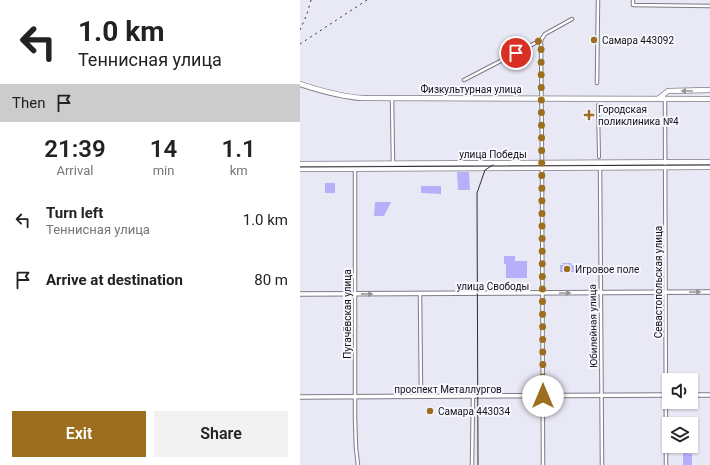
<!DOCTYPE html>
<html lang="en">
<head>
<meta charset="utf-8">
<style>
  body { margin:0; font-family:Roboto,sans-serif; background:#f2f2f2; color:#222; height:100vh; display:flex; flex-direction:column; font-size:15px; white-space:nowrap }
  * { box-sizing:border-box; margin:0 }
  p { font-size:13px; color:#767676 }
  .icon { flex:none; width:22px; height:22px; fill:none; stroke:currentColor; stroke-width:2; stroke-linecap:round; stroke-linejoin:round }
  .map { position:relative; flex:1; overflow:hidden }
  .sheet { display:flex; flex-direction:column; background:#fff; width:300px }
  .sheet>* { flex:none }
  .guide { background:#fff; color:#222; overflow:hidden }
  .buttons { position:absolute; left:362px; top:373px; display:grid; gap:8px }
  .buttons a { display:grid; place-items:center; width:36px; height:36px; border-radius:0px; background:#fff; box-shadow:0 1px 3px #0004; font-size:20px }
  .pin { position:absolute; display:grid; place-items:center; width:34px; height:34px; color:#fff; margin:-17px; border:2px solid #fff; border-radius:50%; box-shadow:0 1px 4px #0007 }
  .me { position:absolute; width:44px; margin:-22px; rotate:0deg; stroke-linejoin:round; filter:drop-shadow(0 0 3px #0008) }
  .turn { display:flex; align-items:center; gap:14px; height:84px; padding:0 12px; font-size:18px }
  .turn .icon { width:52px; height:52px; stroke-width:2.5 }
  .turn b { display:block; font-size:28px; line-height:34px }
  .then { display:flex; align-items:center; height:38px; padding:0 12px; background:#0003; gap:8px; font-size:15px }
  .eta { display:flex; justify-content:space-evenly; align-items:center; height:68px; text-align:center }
  .eta b { font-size:24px; font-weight:600; line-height:28px }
  .action { display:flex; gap:8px; margin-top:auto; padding:8px 12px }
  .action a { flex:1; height:46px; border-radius:0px; background:#9b6f1e; color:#fff; font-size:16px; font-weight:600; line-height:46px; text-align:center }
  .action a+a { background:#f2f2f2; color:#222 }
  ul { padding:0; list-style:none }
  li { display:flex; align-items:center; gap:12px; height:60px; padding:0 12px }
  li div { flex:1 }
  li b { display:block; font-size:15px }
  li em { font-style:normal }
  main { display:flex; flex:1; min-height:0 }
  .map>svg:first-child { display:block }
</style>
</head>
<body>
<main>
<section class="sheet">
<div class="guide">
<div class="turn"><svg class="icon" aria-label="left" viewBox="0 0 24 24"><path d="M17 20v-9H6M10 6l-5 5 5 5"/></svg><div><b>1.0 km</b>Теннисная улица</div></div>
<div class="then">Then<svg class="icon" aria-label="arrive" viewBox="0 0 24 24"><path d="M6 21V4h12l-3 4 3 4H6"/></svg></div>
</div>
<div class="eta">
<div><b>21:39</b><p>Arrival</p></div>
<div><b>14</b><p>min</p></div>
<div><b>1.1</b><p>km</p></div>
</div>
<ul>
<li><svg class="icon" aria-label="left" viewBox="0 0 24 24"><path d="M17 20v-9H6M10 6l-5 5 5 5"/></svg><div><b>Turn left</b><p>Теннисная улица</p></div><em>1.0 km</em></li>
<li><svg class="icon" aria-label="arrive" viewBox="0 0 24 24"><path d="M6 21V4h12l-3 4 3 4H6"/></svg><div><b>Arrive at destination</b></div><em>80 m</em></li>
</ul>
<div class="action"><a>Exit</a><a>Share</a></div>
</section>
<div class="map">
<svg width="410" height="465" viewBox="0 0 410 465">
  <rect width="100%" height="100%" fill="#e9e9f6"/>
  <!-- green -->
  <path fill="#b6b0fa" d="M157 172H169L170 190H158Z
    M25 183H35V193H25Z
    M121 186H141V194L121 193Z
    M75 202H91L84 216H74Z
    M204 256H215V261H227V278H206V264H204Z
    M262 263H271V265L275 266V272H260V265H267L262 264Z
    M384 453 392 454V465H383V454Z"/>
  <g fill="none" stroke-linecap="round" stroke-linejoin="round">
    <!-- pedestrian casing -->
    <g stroke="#7c7b87" stroke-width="4">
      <path id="pedestrian" d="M298 105 299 157"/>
    </g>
    <!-- minor casing -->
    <g stroke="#7c7b87" stroke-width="4.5">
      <path id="minor" d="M333 0V5L410 6
        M241 40 242 163
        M164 80 241 40 245 34 272 19
        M297 83 298 0
        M92 98 93 164
        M365 99 366 465
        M300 163 302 465
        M55 168V418L56 448 58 465
        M242 168 243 465
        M120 294 121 396
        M172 465 173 396"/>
    </g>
    <!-- tertiary casing -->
    <g stroke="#7c7b87" stroke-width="5.5">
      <path id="tertiary" d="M0 294 410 292
        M391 395H410
        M0 397 369 395"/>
    </g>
    <!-- primary casing -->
    <g stroke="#7c7b87" stroke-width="6">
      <path id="primary" d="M0 84C21 91 41 97 63 98L410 99
        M359 98 368 91 410 90
        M0 164 410 162
        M0 169 410 167"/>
    </g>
    <!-- pedestrian -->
    <use href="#pedestrian" stroke="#fff" stroke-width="2"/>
    <!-- minor -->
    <use href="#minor" stroke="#fff" stroke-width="2.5"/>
    <!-- tertiary -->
    <use href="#tertiary" stroke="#fff" stroke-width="3.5"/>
    <!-- primary -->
    <use href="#primary" stroke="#fff" stroke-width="4.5"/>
    <!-- tram -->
    <path stroke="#2e2e33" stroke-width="1" d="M0 167 410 165
      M178 465 177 193 185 170 193 165"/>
    <!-- rail -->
    <path stroke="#2e2e33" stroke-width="1" stroke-dasharray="2 4" stroke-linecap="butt" d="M0 30 7 14 11 0
      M0 44 67 0"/>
  </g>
  <!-- one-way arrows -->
  <defs><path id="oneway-solid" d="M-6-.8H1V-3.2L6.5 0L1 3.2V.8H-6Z"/></defs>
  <g fill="#959597">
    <use href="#oneway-solid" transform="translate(387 91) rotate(180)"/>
    <use href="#oneway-solid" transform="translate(395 292)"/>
    <use href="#oneway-solid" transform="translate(265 293)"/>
    <use href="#oneway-solid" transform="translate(67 294) rotate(1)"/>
  </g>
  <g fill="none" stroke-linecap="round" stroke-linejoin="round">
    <!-- route -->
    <path stroke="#9b6f1e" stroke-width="7" stroke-dasharray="0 12.6" d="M216 53 241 40 243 396"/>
  </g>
  <!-- markers -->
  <g fill="#9b6f1e" stroke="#f7f7ff" stroke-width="1.5">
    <circle cx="294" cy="40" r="4"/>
    <path d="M287 109h4v4h4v4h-4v4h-4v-4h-4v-4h4z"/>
    <circle cx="267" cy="269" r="4"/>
    <circle cx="130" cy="411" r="4"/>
  </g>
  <g text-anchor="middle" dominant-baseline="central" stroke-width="4" stroke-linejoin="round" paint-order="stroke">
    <!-- poi labels -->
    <g font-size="10" fill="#131317" stroke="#f7f7ff" text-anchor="start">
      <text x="302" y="40">Самара 443092</text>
      <text x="298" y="109">Городская<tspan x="298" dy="12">поликлиника №4</tspan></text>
      <text x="275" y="269">Игровое поле</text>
      <text x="138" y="411">Самара 443034</text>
    </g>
    <!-- street labels -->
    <g font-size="10" fill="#131317" stroke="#f7f7ff">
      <text x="171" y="89">Физкультурная улица</text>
      <text x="193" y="154">улица Победы</text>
      <text transform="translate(358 282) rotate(-90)">Севастопольская улица</text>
      <text x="193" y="286">улица Свободы</text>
      <text transform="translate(47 314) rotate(-90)">Пугачёвская улица</text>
      <text transform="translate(293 326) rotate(-91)">Юбилейная улица</text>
      <text x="148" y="389">проспект Металлургов</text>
    </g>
  </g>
</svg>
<div class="buttons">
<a><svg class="icon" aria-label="sound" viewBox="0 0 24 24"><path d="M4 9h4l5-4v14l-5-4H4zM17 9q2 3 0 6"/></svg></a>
<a><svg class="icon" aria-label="layers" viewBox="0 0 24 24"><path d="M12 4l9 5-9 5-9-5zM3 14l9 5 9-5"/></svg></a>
</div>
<div class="pin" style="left:216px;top:53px;background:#d93025"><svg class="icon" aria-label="arrive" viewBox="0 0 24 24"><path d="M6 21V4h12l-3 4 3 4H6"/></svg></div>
<svg class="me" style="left:243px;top:396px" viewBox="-20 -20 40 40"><circle r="19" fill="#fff"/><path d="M0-13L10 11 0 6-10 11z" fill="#9b6f1e"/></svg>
</div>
</main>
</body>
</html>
